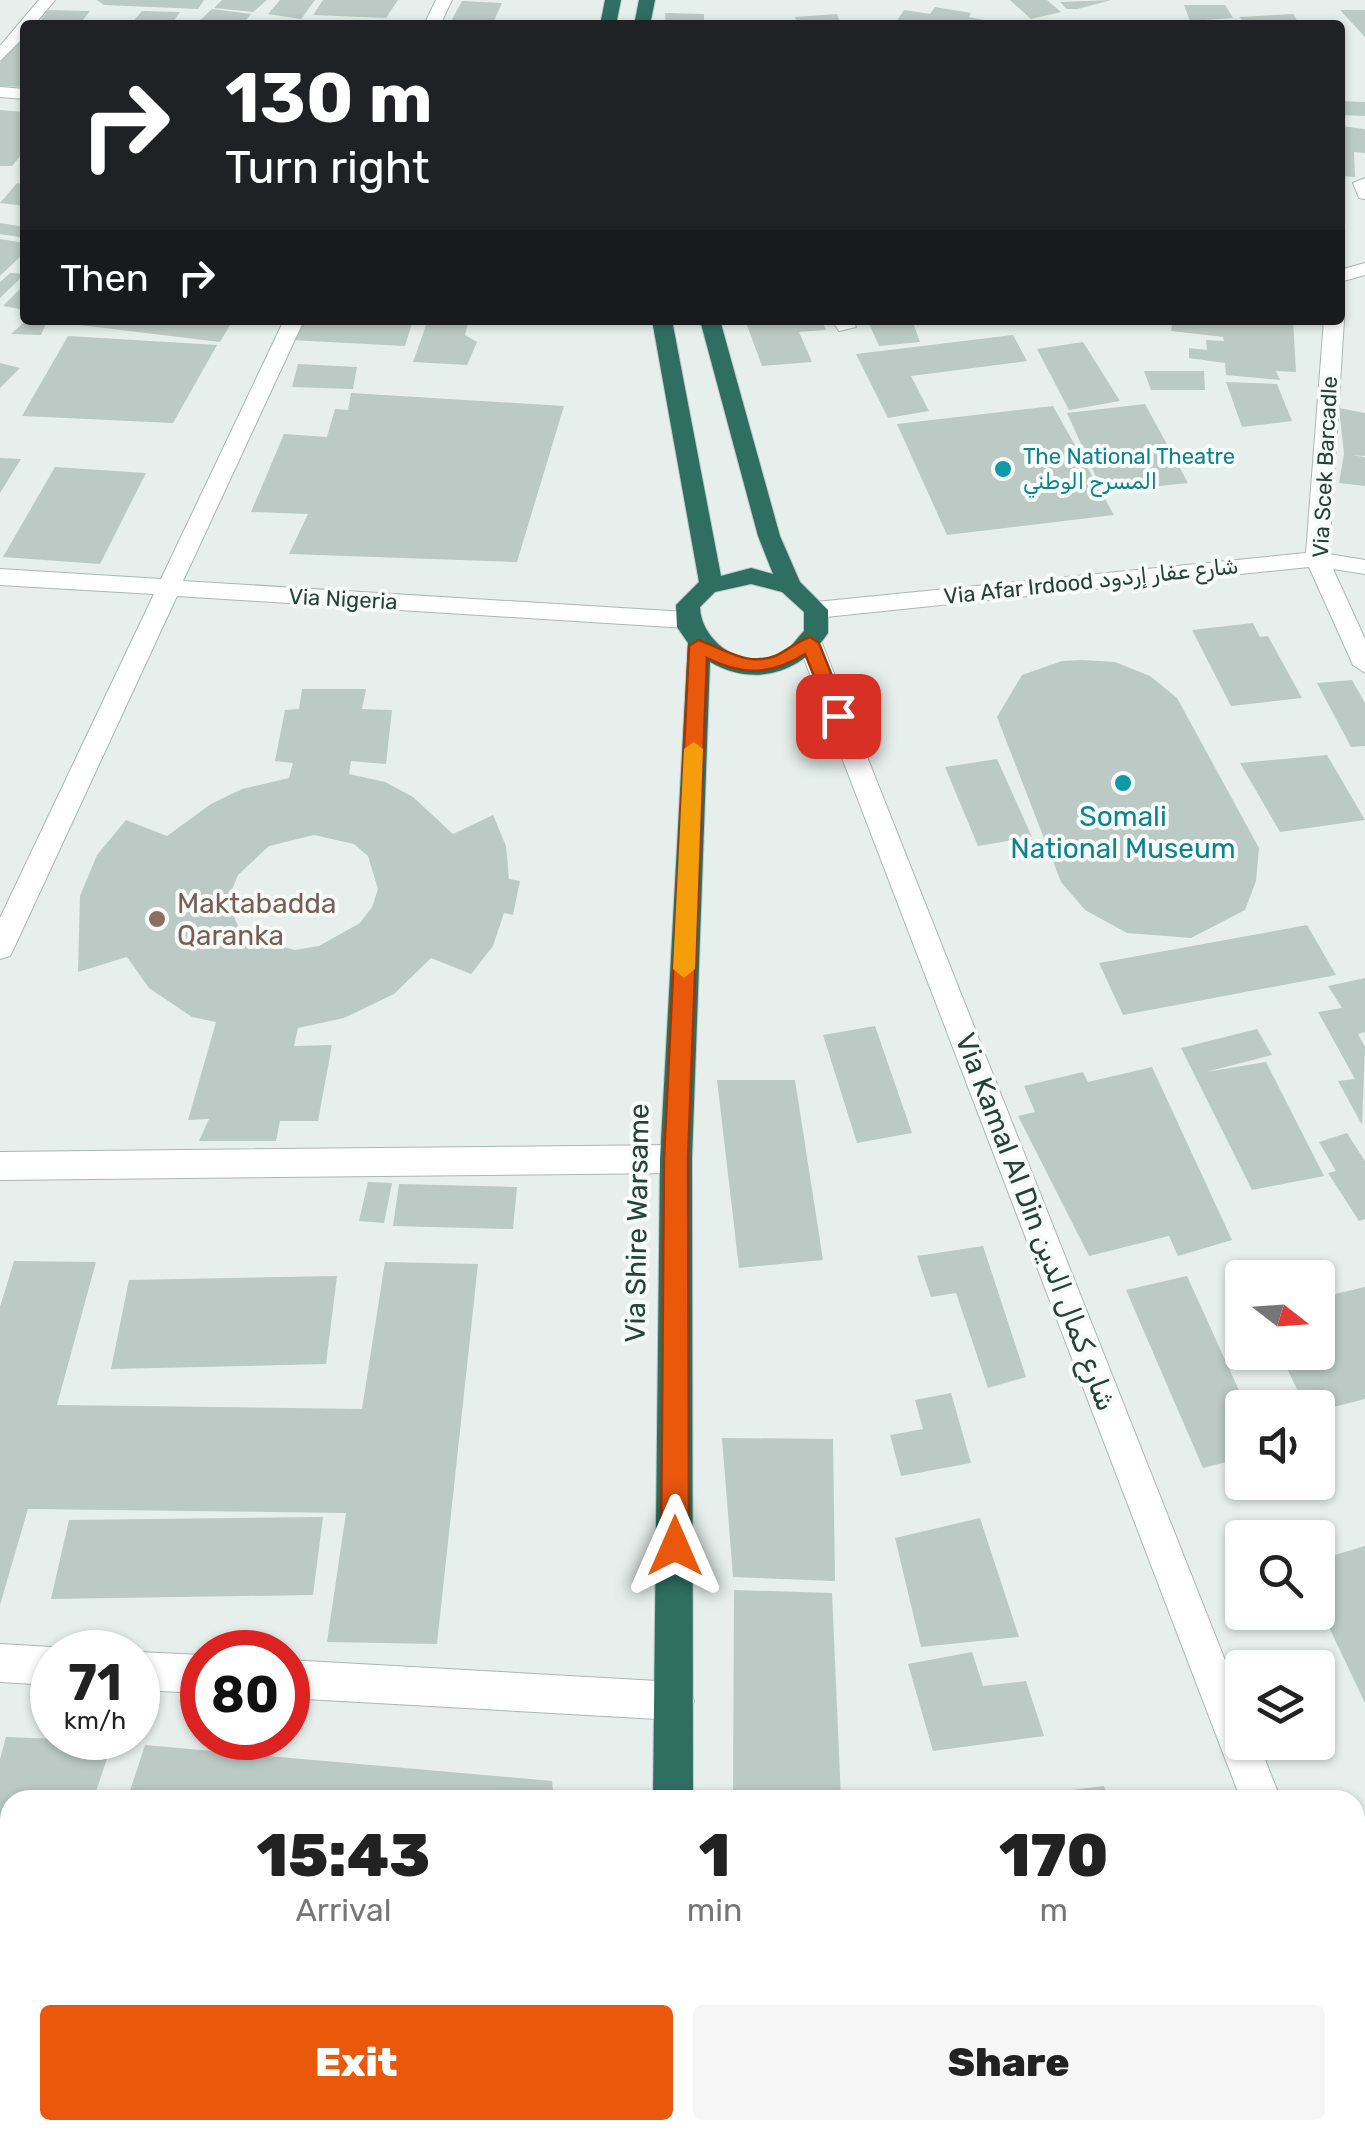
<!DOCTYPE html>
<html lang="en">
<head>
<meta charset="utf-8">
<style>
  body { margin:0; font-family:Rubik,"Noto Naskh Arabic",sans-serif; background:#f6f6f6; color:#222; height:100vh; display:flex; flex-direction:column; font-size:38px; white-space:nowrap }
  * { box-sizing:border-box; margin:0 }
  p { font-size:32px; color:#767676 }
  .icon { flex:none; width:55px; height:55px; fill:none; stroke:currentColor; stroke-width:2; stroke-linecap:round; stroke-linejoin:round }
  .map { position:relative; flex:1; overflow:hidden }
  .sheet { position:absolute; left:0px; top:1790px; width:1365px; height:350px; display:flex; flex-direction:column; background:#fff; border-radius:30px 30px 0 0; box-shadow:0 2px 8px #0004 }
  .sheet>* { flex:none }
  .hud { position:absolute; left:20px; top:20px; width:1325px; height:305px; border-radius:10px; box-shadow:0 2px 8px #0004; background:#202124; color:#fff; overflow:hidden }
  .needle { width:65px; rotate:107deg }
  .fabs { position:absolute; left:1225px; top:1260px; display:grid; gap:20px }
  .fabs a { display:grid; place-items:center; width:110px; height:110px; border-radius:10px; background:#fff; box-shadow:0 2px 8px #0004; font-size:50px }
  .speed { position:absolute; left:30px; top:1630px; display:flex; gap:20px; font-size:50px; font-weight:700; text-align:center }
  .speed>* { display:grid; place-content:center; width:130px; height:130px; border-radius:50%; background:#fff; box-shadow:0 2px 8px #0004; line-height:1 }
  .speed small { font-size:25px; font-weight:400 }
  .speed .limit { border:15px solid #d22; background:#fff; color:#111 }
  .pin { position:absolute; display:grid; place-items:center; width:85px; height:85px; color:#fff; margin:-42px; border-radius:20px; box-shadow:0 5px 15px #0006 }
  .me { position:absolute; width:110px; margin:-55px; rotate:0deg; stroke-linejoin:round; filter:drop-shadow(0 0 8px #0008) }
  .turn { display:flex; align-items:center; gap:35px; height:210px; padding:0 40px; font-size:45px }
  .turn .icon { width:130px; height:130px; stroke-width:2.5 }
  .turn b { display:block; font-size:70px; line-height:85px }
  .then { display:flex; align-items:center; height:95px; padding:0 40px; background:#0003; gap:20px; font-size:38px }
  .eta { display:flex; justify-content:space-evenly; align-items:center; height:170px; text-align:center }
  .eta b { font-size:60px; font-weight:800; line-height:70px }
  .cta { display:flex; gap:20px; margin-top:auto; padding:20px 40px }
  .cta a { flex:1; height:115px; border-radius:10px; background:#ea580c; color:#fff; font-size:40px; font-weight:800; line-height:115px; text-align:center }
  .cta a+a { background:#f6f6f6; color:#222 }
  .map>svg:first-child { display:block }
</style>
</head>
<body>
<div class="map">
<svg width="1365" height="2140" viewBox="0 0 1365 2140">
  <rect width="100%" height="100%" fill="#e6efeb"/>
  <!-- building -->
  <path fill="#bbcac4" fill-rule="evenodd" d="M97 0H204L198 9 104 5Z
    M222 0H267L253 12 214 8Z
    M280 0H315L301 19 268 14Z
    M323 0H398L386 18 313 15Z
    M1010 0H1047L1061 12 1031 19Z
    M1111 0 1078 9H1067L1060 2Z
    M462 1 502 3 492 25H449Z
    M1184 5H1225L1233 18 1190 21Z
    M935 7 971 13 969 17 1008 25H894L904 10 930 14Z
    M212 9 251 14 242 25H195Z
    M48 10 90 11 79 25H37Z
    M1340 10H1365V37Z
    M142 11 180 12 171 25H130Z
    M665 13 704 14V25H666Z
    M837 14 841 25H799L795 17Z
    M1293 14 1300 25H1247L1239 17Z
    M25 32V87L0 86V63Z
    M1340 101 1365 102V116L1340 115Z
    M0 110 25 112V150L12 166H0Z
    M1340 126 1365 129V153L1354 152 1355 177 1340 176Z
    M17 183 25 185V206L0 203Z
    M0 223 25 227V238L0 234Z
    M0 239 25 243V252L0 276Z
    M10 273 25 274 0 298V282Z
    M25 284V310L3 306Z
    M75 320H233L220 342 71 324Z
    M299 320H413L405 346 290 340Z
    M428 320H469L465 335 477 342 467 365 413 362Z
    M745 320H822L826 330 799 332 812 362 762 366Z
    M912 320 920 342 879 346 869 324Z
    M1173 320H1293L1296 372 1276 371 1280 380 1226 375 1225 363 1189 358V348L1207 350 1206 340 1224 341 1223 337 1171 331Z
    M23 323 46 324 41 335 11 334Z
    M1013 335 1027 361 911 376 929 411 888 418 856 354Z
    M68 336 217 345 173 423 22 416Z
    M1083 342 1120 401 1069 410 1037 349Z
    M0 363 20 368 0 388Z
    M298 364 357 367 353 389 292 387Z
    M1144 371H1204L1205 390H1151Z
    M1226 382 1277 384 1292 421 1242 427Z
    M351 393 564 406 517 562 289 554 308 514 251 512 284 434 327 437 335 409 348 410Z
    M1145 404 1188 483 1103 492 1067 413Z
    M1053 406 1114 515 947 535 897 424Z
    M1339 408 1365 413V456L1350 455 1365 457V486L1339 483 1344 454Z
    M0 458 21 459 0 493Z
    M55 467 146 473 100 564 3 557Z
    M1253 623 1260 637 1268 636 1302 698 1231 706 1192 630Z
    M1082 660 1115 662 1150 676 1177 698 1259 848 1256 881 1245 910 1191 938 1127 933 1085 910 1061 882 997 717 1022 675 1062 661Z
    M1352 680 1365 703V746L1351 747 1317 683Z
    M302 689H366L362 709 392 710 386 764 351 761 349 774 385 782 413 797 453 834 493 815 506 846 509 879 520 881 513 915 504 913 493 946 471 974 431 958 394 994 344 1018 298 1028 294 1046 332 1045 318 1121H280L276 1141H199L209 1119 188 1120 216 1022 192 1017 149 988 127 957 78 972 80 896 97 855 126 820 167 836 211 804 242 789 289 778 293 763 275 761 285 710 299 709ZM314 835 354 844 368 856 378 889 372 907 360 923 319 946 295 950 253 939 238 926 231 910V892L238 875 269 846Z
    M1327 755 1365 820 1280 832 1240 763Z
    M997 759 1032 837 978 846 945 767Z
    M1307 925 1336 975 1123 1015 1099 963Z
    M1365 978V1032L1358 1034 1365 1047 1362 1125 1338 1081 1355 1079 1318 1012 1342 1008 1328 986Z
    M875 1026 912 1133 857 1143 823 1035Z
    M1257 1029 1272 1055 1206 1072 1266 1062 1324 1176 1252 1190 1181 1048Z
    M1152 1067 1232 1240 1178 1256 1169 1236 1089 1256 1018 1116 1035 1112 1024 1086 1083 1072 1088 1082Z
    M717 1080H795L823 1260 739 1268Z
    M1347 1133 1365 1161V1219L1359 1221 1328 1173 1336 1171 1319 1142Z
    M368 1182 392 1183 384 1223 359 1221Z
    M399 1184 517 1187 513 1229 393 1226Z
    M983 1246 1026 1377 988 1388 956 1293 931 1297 917 1256Z
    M14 1261 96 1262 57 1405 362 1409 385 1262 478 1264 437 1644 327 1642 346 1513 28 1509 0 1605V1307Z
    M337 1276 326 1364 111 1369 129 1280Z
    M1187 1276 1247 1408H1242V1458L1203 1468 1126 1290Z
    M1365 1287V1399L1318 1411 1306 1408 1279 1352H1318V1298Z
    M951 1393 971 1463 901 1476 890 1435 923 1429 915 1400Z
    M722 1438 833 1439 835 1581 733 1577Z
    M323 1517 313 1595 51 1599 69 1520Z
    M980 1518 1019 1637 921 1647 895 1538Z
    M1365 1546V1703L1318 1604V1560Z
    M734 1590 832 1593 841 1798H733Z
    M972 1652 983 1686 1026 1681 1044 1736 933 1751 908 1664Z
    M6 1737 113 1741 93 1800H10V1840L0 1839V1759Z
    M145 1745 552 1781 554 1800H127Z
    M1104 1786 1110 1800H1034L1032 1795Z
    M10 2009V2130H179L178 2140H0V2038Z
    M755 2130H823L824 2140H755Z
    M856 2130H935L937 2140H856Z"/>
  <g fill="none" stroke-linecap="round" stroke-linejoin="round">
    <!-- minor casing -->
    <g stroke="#a8b8b2" stroke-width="2">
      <path id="minor" d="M39 0H55L34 25H25V36L0 61V46Z
        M436 0H452L440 25H424Z
        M0 87 25 89V99L0 97Z
        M1365 178V199L1359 198 1353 183Z
        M1365 263V275L1340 282V270Z
        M1340 316 1344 320 1329 554 1365 560V574L1333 569 1365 639V673L1353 665 1309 567 816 618 804 610 816 602 1306 553 1324 320H1340Z
        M284 320H304L183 581 686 612 698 620 686 628 177 596 14 948 10 956 0 959V918L154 594 0 585V569L161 579Z
        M832 320H852L856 327 839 331Z
        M810 635 822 643 1242 1703V1742H1258L1281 1800H1241L798 643Z
        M676 1145 687 1149 692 1159 687 1169 676 1173 0 1180V1152Z
        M0 1644 52 1647 66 1652H52V1685L0 1682Z
        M136 1652H138L202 1655V1693L138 1690Z
        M288 1660 675 1682 689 1687 694 1701 689 1715 675 1720 288 1698Z
        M1355 2018 1365 2022V2088L1355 2084Z"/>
    </g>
    <!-- highway casing -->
    <g stroke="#c2cac8" stroke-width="2">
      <path id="highway" d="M605 0H621L616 25H600Z
        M639 0H655L650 25H634Z
        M652 320H672L721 576 751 568 773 574 758 536 700 320H720L780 536 800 582 828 610V633C801 674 752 687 710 662L692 1159 693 1800H653L660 1159 688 643 677 627 676 605 699 582ZM751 584 782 592 804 612V631C797 638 790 649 782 654 747 674 701 643 700 607L715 592Z
        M645 2130H689V2140H645Z"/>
    </g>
    <!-- minor -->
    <use href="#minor" fill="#fff" fill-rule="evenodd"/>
    <!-- highway -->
    <use href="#highway" fill="#2f6f62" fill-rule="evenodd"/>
  </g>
  <!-- route -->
  <path fill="#ea580c" stroke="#983908" stroke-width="2.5" d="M810 637 819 643 848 716 845 720H832L805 654C771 675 743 676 707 658L688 1159 689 1546 685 1556 675 1560 665 1556 661 1546 664 1159 689 646 698 640C724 648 746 667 775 656 787 651 797 641 810 637Z"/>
  <!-- slow -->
  <path fill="#f59e0b" d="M694 742 703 749 695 969 684 978 673 969 684 749Z"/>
  <!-- markers -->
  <g fill="#0f9aa8" stroke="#f7fbf9" stroke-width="4">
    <circle cx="1003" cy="469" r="10"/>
    <circle cx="1123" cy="783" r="10"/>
  </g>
  <circle fill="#8d6e63" stroke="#f7fbf9" stroke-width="4" cx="157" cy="919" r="10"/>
  <g text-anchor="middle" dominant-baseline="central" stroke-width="8" stroke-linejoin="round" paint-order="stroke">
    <!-- far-culture labels -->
    <g font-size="22" fill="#0d838f" stroke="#f7fbf9" text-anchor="start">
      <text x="1023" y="456">The National Theatre<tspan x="1023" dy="25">المسرح الوطني</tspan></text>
    </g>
    <!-- far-street labels -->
    <g font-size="22" fill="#24423a" stroke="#f7fbf9">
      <text transform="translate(1325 467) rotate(-87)">Via Scek Barcadle</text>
      <text transform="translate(1091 581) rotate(-6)">Via Afar Irdood شارع عفار إردود</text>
      <text transform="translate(343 599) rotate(3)">Via Nigeria</text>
    </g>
    <!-- culture labels -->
    <g font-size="28" fill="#0d838f" stroke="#f7fbf9">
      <text x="1123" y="816">Somali<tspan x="1123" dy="32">National Museum</tspan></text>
    </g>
    <!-- education labels -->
    <g font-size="28" fill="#785e54" stroke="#f7fbf9" text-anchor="start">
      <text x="177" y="903">Maktabadda<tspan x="177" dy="32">Qaranka</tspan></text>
    </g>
    <!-- street labels -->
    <g font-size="28" fill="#24423a" stroke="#f7fbf9">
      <text transform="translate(1036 1222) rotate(69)">Via Kamal Al Din شارع كمال الدين</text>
      <text transform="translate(637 1223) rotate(-89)">Via Shire Warsame</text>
    </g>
  </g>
</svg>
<div class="fabs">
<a><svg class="needle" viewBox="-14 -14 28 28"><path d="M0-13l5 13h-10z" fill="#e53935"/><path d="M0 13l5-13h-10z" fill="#767676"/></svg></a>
<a><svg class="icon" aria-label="sound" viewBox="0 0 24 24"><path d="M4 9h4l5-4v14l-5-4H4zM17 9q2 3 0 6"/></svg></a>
<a><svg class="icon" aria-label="search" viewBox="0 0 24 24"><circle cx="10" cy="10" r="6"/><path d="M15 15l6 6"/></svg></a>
<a><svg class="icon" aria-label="layers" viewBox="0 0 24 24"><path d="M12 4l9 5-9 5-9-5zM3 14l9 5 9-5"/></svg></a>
</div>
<div class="speed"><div>71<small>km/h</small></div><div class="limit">80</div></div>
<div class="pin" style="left:838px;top:716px;background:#d93025"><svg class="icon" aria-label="arrive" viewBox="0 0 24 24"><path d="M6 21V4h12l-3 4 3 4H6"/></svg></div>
<svg class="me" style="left:675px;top:1546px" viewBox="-20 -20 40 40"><path d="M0-17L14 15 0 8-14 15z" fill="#ea580c" stroke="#fff" stroke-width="4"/></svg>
<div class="hud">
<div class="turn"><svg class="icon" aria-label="right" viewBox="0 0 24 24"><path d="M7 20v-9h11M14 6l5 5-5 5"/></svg><div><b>130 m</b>Turn right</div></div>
<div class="then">Then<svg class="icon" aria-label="right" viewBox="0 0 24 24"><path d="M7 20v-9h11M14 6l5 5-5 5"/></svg></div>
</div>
<section class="sheet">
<div class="eta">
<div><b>15:43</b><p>Arrival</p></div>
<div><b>1</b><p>min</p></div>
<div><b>170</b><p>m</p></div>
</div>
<div class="cta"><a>Exit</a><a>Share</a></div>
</section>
</div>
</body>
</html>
